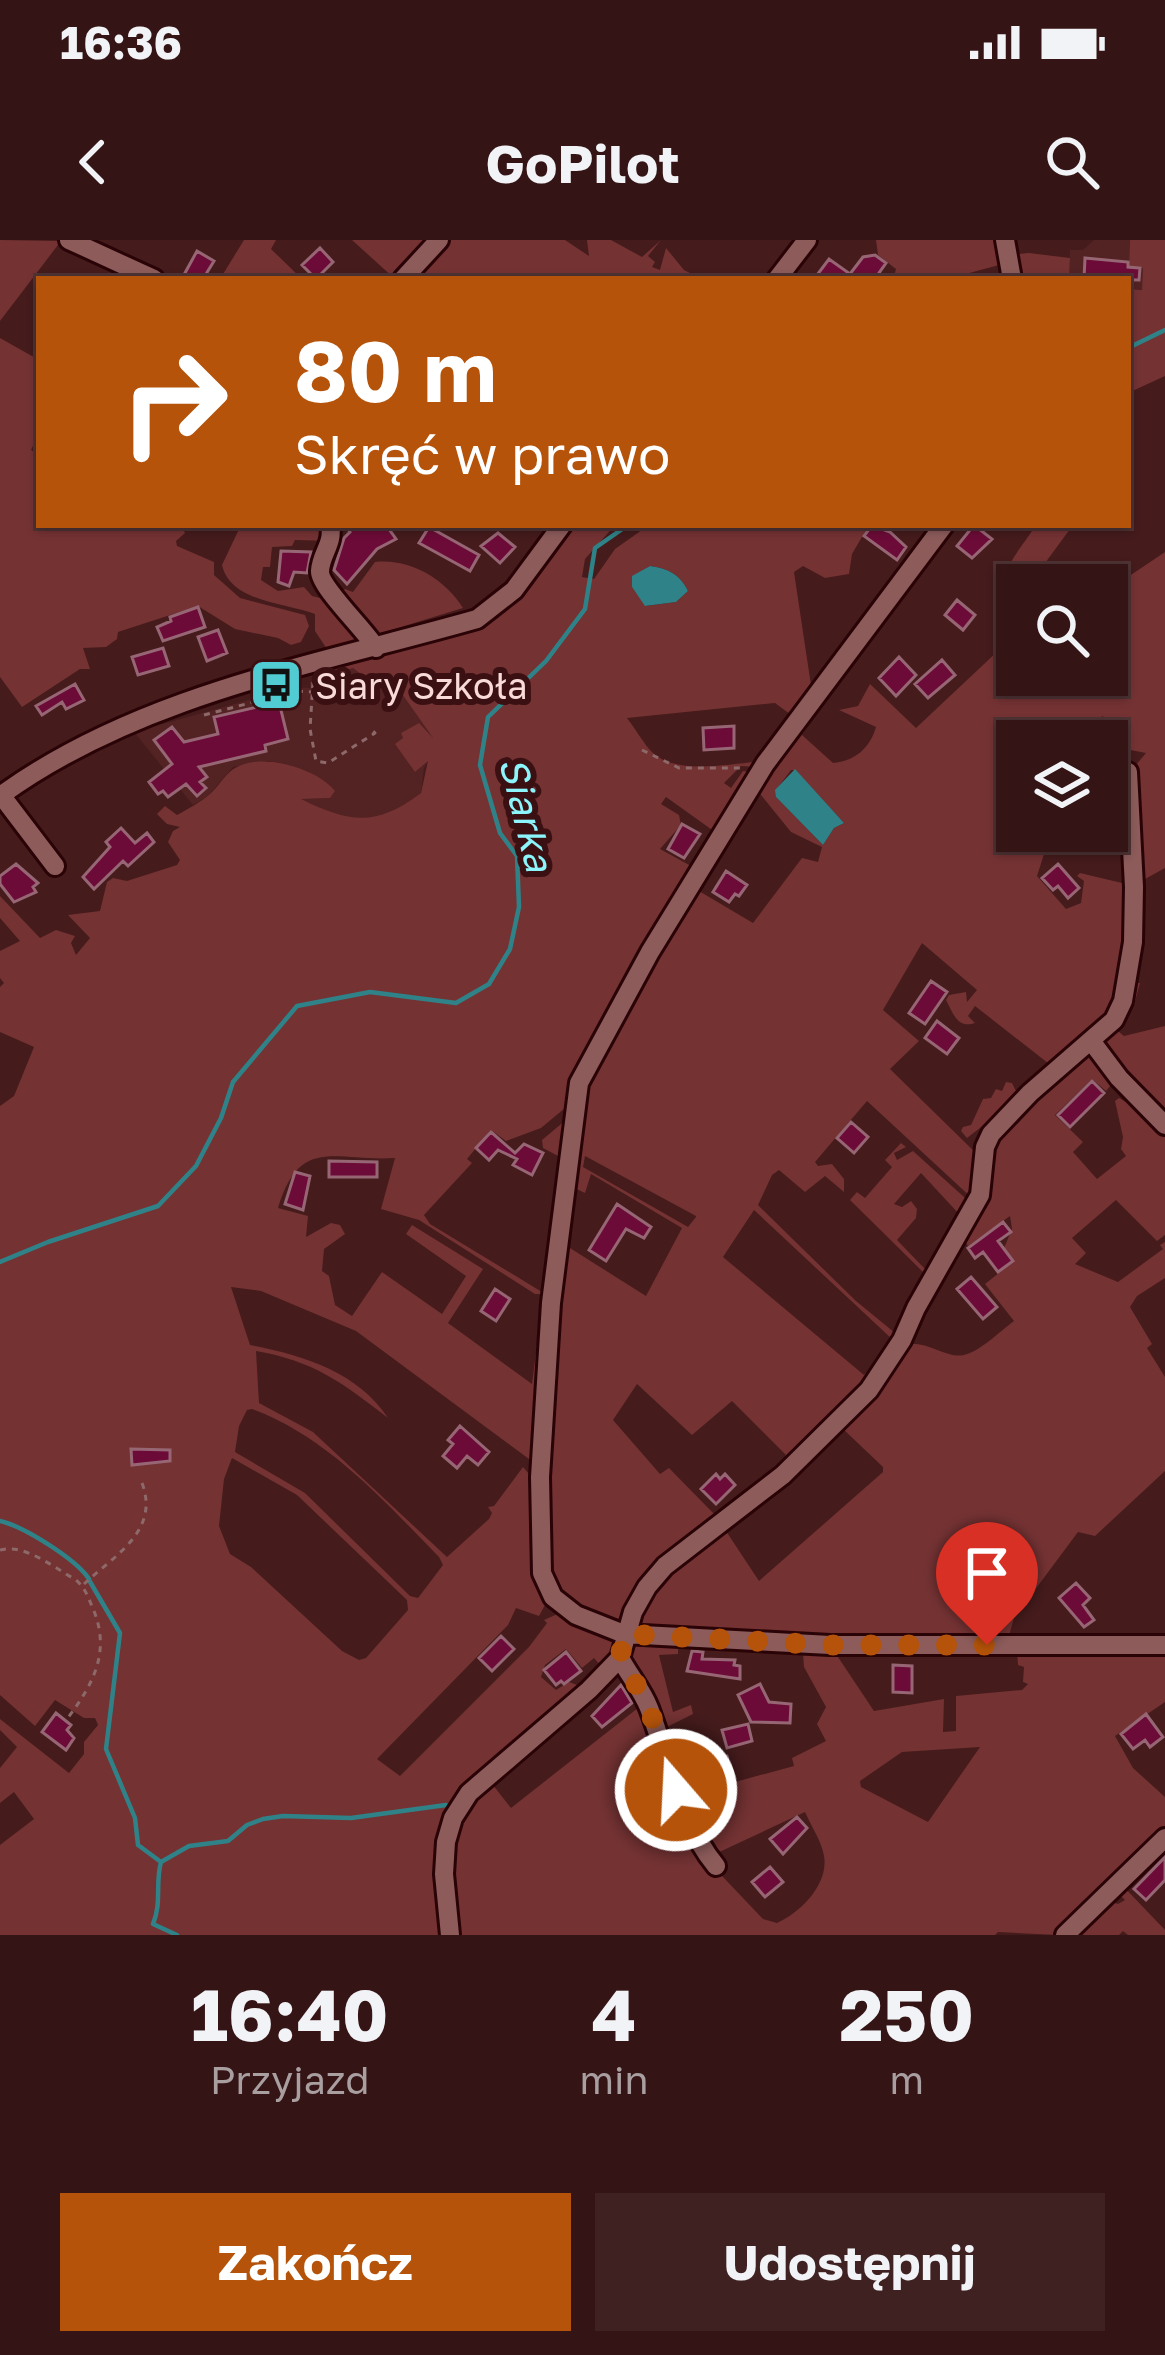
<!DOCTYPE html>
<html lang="pl">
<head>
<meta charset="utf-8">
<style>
  body { margin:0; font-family:"Golos Text",sans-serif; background:#3f2122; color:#f1f3f6; height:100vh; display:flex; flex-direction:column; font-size:45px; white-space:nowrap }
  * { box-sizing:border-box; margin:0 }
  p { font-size:39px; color:#a99ea0 }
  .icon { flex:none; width:66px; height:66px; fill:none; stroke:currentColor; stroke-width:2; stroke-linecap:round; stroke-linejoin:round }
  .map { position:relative; height:1695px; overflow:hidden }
  .panel { display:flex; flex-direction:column; background:#341415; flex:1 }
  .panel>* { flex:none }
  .hud { position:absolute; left:36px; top:36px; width:1095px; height:252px; border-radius:0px; box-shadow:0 3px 9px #0004,0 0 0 3px #4e3334; background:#b45309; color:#fff; overflow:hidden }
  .controls { position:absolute; left:996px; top:324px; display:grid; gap:24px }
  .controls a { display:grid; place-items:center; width:132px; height:132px; border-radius:0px; background:#341415; box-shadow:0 3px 9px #0004,0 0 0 3px #4e3334; font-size:60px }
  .pin { position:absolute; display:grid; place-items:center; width:102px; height:102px; color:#fff; margin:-123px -51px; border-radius:50% 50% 50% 0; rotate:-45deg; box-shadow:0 0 12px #0007 }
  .pin .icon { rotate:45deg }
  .me { position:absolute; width:132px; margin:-66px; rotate:341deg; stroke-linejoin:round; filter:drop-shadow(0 0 9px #0008) }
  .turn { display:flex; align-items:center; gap:42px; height:252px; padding:0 60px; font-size:54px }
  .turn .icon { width:156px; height:156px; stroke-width:2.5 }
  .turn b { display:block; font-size:84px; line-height:102px }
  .eta { display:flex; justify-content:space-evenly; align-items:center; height:204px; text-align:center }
  .eta b { font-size:72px; font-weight:700; line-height:84px }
  .action { display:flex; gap:24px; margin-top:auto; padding:24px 60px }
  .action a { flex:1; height:138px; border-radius:0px; background:#b45309; color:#fff; font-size:48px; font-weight:700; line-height:138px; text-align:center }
  .action a+a { background:#3f2122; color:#f1f3f6 }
  .status { display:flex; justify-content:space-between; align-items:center; height:84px; padding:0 60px; background:#341415; direction:ltr }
  .status svg { height:33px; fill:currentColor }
  header { display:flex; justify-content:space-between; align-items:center; height:156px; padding:0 60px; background:#341415; font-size:54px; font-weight:700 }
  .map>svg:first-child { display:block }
</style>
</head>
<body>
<div class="status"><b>16:36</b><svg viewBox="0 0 49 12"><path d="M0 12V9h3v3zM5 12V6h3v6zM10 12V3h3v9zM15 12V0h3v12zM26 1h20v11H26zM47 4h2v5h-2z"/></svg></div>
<header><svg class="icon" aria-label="back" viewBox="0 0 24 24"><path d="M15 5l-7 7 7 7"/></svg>GoPilot<svg class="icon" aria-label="search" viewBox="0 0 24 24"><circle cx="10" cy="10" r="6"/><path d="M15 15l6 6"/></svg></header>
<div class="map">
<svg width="1165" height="1695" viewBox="0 0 1165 1695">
  <rect width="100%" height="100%" fill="#451b1c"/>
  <!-- built -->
  <path fill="#532223" d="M1094 0H1130L1129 26 1144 28 1142 50 1128 49V39H1069L1070 10H1083Z
    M353 428 363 436 395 444 438 505 424 528 421 553 394 574 369 580 340 576 298 559 330 558 308 531 269 521 233 527 207 557 193 565 134 492 296 447 310 448V442Z"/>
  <!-- green -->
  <path fill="#743233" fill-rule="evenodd" d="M0 0 61 1 0 81Z
    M244 0H276L271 9 302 39H220Z
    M352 0H432L395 39Z
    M444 0H565L589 16 587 0H611L642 17 661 0 648 16 655 22 652 27 660 30 666 8 684 30 702 39H408Z
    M876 0H994L1005 29 1001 31 999 25 947 39H893L896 29 878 15Z
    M1130 0H1165V136L1128 153V49L1142 50 1143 28 1129 26Z
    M1029 13 1070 18 1069 39H1017L1018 14Z
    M0 98 39 120V193L31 210 39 215V285H181L185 293 176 301 177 306 214 322V335L240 358 305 375 309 386 301 402 291 405 278 398 235 389 198 366 118 392 117 399 106 407 83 408 90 429H80L22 467 0 437Z
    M241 285H328L331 301 295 300 292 306 272 307 270 327H263L261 340 278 351 304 347 312 356 336 362 363 399 327 409 315 391V374C286 363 230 362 222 325Z
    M570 285H615L585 319 582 337 594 339 615 309 649 285H869L852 314 849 334 825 338 803 326 794 332 812 452 755 527 741 526 724 543 731 548 743 531 750 532 715 592 666 557 661 564 679 575 681 585 660 609 691 626 709 595 713 598 657 692 651 690 587 812 565 868 541 888 506 901 491 890 467 919 472 923 424 975 430 984 542 1052 558 916 543 908 542 900 567 879 546 1054H535L419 980 381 969 395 918C335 922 300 895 278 968L308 976 306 997 331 983 340 985 345 994 324 1009 322 1031 329 1036 335 1065 352 1076 382 1032 442 1074 466 1036 406 994 412 985 483 1029 448 1083 532 1144 542 1065 547 1071 537 1214 529 1219 356 1091 261 1051 231 1047 250 1105C302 1115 358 1132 388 1178 343 1143 314 1121 256 1111L259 1163 313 1192 447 1317 489 1279 492 1273 488 1267 494 1266 523 1227 535 1241V1325L545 1365 539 1376 516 1368 508 1385 377 1519 400 1536 529 1407 547 1383 544 1380 562 1372 615 1398V1413L600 1434 596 1431 601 1426 594 1418 582 1428 566 1409 545 1425 541 1437 556 1450 569 1442 585 1448C541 1484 457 1534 442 1592 433 1624 441 1662 444 1695H0V1605L34 1579 14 1552 0 1563V1528L17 1507 0 1490V1479L69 1533 84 1514V1502L98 1485 95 1478H84L55 1460 35 1486 0 1455V866L14 856 34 807 0 792V747L4 743 0 738V711L20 701 0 678V656L40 698 56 690 75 696 71 703 76 715 90 698 68 675 100 671 107 642 113 638 127 641 177 625 180 620 168 602 173 591 180 587 167 584 157 574 165 566 177 575C188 569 201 562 210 554 219 546 227 531 237 527 263 513 317 528 335 551L330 558 301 559C350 583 376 587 421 553L428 521 415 532 395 504 403 498 401 493 419 483 433 498 395 444 365 446 363 436 353 428 325 437 333 425 479 381C521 359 539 319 570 285ZM650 326C667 328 681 335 688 351L676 362 646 366 632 347 633 336ZM775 463 790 474 756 522C725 524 673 536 650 510 642 501 635 488 627 478ZM252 1169C328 1197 384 1261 439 1317L443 1325 418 1358 410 1356 305 1253 235 1212 239 1186 247 1170ZM232 1218 297 1255 407 1360 408 1370 366 1418 359 1420 342 1411 251 1327 230 1314 219 1286 224 1239Z
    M1036 285H1073L1029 345H1017V361L1009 383C994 333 1009 326 1036 285Z
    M1165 312V628L1136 644 1130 532 1146 513 1125 509 1122 498 1110 496 1103 476 1075 491 1078 501H1017V591H1040L1028 601 1030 607 1045 611 1037 636 1066 669 1081 663 1084 641 1077 636 1080 633 1122 643 1130 650C1129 691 1134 750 1106 783 1091 800 1069 811 1053 827L975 766 968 776 975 783C957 789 953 773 946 760L949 755 966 752 967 762 977 750 922 703 883 770 919 801 890 829 981 918 980 946 974 960 867 861 815 922 818 926 832 924 844 939V952L825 936 805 952 779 930 772 935 758 965 856 1061 895 1093 910 1054 924 1033 850 960 857 952 865 958 892 927 885 920 901 903 906 907 894 913 897 920 913 911 964 957 970 966 953 996 949 995 960 975 921 933 894 964 902 967 911 961 917 969 916 978 897 1000 926 1030 942 1006 945 1010 877 1132 789 1224 783 1219 786 1215 732 1161 692 1195 637 1144 613 1180 660 1234 669 1228 716 1276 739 1259 738 1266 652 1331 621 1382 615 1384C567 1363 549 1353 543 1298L562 1003 646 1056 682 988 591 934 585 953 568 945 579 865 595 818 715 614 719 617 699 651 753 683 802 618 818 622 822 607 791 592 756 549 819 458 824 463 802 495 833 523C855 521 870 508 876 487L839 470 858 466 870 444 916 488 1017 393V435H1107V351ZM791 530H795L844 583 834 588 823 605 776 557V550ZM585 916 696 976V977L688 987 583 927ZM754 970 893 1100 883 1119 864 1135 723 1017Z
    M375 322C410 318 445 339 463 368L375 395 339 355 345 349 353 352Z
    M1134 743H1140L1134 765 1118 791 1124 796 1165 786V880L1100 804Z
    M1091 808 1114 841 1106 851 1092 839 1055 875 1083 902 1073 912 1097 939 1126 916 1121 909 1123 897 1115 861 1119 858 1126 862 1130 859 1165 891V995L1157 1001 1116 960 1072 998 1086 1013 1075 1024 1118 1042 1163 1009 1160 1005 1165 1002V1038L1137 1056 1130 1067 1152 1104 1147 1108 1165 1137V1231L1095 1296 1078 1292 1014 1378 1008 1399 636 1388 649 1351 743 1270 907 1104C928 1101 948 1119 964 1115 981 1111 1000 1091 1014 1081L985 1044 1014 1021 1004 1008 1012 989 1010 976 968 1006 961 994 993 898ZM842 1188 883 1227V1232L759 1341 726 1291Z
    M1006 842 1012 843 1016 851 989 881 967 898 961 891 963 887 971 885 983 859 991 858 996 849 1002 851Z
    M631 1401H711L712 1408 678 1407V1414L659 1415 673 1472 691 1465 693 1474 663 1489 625 1419Z
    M1165 1410V1462L1115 1496 1133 1528 1165 1557V1591L1058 1695 998 1692 995 1695H453L447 1640 455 1579 489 1540 511 1568 643 1464 704 1617 763 1679 777 1683C800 1673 829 1644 824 1616 822 1602 811 1586 805 1572L715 1614 683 1556 794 1526 792 1518 826 1501 817 1484 826 1467 804 1427 803 1412 834 1411 874 1471 944 1459 943 1492 956 1491V1456L1022 1450 1028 1444 1023 1442 1024 1427 1018 1425 1017 1411ZM980 1507 928 1582 861 1547 860 1541 902 1512Z
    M1122 1645 1165 1690V1695H1128L1123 1691 1119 1695H1070L1109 1661 1118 1664 1125 1660 1116 1651Z"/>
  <!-- water -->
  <path fill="#2f8388" d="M650 326C667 328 681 335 688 351L676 362 645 366 632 347V336Z
    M795 529 844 583 834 588 823 605 776 557 775 550Z"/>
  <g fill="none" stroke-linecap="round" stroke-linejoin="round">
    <!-- stream -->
    <path stroke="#2f8388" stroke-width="4.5" d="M1128 108 1165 90
      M0 1022 48 1002 158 966 196 926 221 878 233 842 297 766 370 752 456 763 489 744 510 709 519 667 517 616 500 593 480 525 488 477 546 421 585 369 595 308 628 285
      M0 1281C23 1286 76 1319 89 1339
      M89 1340 120 1393 106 1509 135 1578 138 1605 161 1622C155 1643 162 1663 153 1684L177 1695
      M161 1622 189 1606 228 1601 247 1585 263 1579 283 1576 351 1578 446 1565"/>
  </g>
  <!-- building -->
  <path fill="#6c0b37" stroke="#976674" stroke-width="3" d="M320 8 333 22 316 39 302 25Z
    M197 11 214 21 203 39 185 33Z
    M875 15 886 23 879 33 887 39H814L829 19 850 34 863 17Z
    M1085 18 1128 22V27L1140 28 1139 40 1084 39Z
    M345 285H386L396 299 377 309 347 344 334 330 344 298 350 292Z
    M872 285 890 292 906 307 897 320 864 296Z
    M974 285 992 299 972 318 957 306Z
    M429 287 479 315 470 331 419 303Z
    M498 293 515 307 500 323 481 306Z
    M281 311 311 312 307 333 294 332 289 346 278 342Z
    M957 360 975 375 963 390 945 375Z
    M198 367 205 387 163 401 157 387 171 381 170 377Z
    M218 390 227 413 207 421 198 397Z
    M163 408 169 426 138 435 132 417Z
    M899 417 916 435 896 456 879 438Z
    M942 420 955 435 928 458 915 444Z
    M75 444 84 460 66 469 62 462 42 475 36 466Z
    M279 462 288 499 265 505 266 511 199 527 207 537 200 542 206 548 197 556 186 544 168 557 163 551 158 554 149 542 172 524 154 500 172 487 184 502 218 494 214 477Z
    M734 486V508L704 510 703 488Z
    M682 584 700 594 684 618 668 609Z
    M121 588 135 603 147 593 154 602 128 626 123 621 94 649 83 637 110 607 106 602Z
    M1092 591 1115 592 1116 608 1088 610 1087 594Z
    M16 624 38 643 33 647 36 652 14 662 0 644V636Z
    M1058 624 1079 648 1068 658 1058 646 1053 650 1042 638Z
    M726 631 747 645 739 656 735 654 729 662 713 652Z
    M931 741 947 752 925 784 909 773Z
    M937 781 959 798 947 814 925 798Z
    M1092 841 1104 853 1070 887 1058 875Z
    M851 882 868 897 854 913 837 898Z
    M491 892 515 913 524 904 543 913 532 935 513 925 517 919 498 910 489 920 476 908Z
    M329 921 377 922V937H329Z
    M295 932 310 936 303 970 285 964Z
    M617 964 651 987 644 998 626 989 606 1021 589 1010Z
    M1003 982 1011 992 998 1001 1013 1021 998 1032 983 1012 975 1018 968 1008Z
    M971 1037 997 1067 983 1079 957 1049Z
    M495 1049 510 1059 496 1081 481 1071Z
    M460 1186 489 1212 478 1225 467 1216 457 1228 443 1216 453 1204 448 1200Z
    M131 1209 170 1210V1221L132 1225Z
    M716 1234 720 1239 725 1234 735 1245 716 1264 701 1249Z
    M1076 1343 1090 1358 1083 1365 1094 1380 1084 1387 1059 1358Z
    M501 1396 514 1409 492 1431 479 1418Z
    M692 1411 703 1412 702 1419 735 1420 734 1425 740 1426V1439L687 1431Z
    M566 1412 581 1431 564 1444 561 1441 556 1445 544 1430Z
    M893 1425 912 1426V1453L893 1452Z
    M760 1444 769 1462 791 1464 790 1483 751 1482 738 1455Z
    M621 1445 632 1463 602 1487 592 1476Z
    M56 1473 71 1485 67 1490 74 1498 66 1510 42 1492Z
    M1146 1474 1163 1497 1150 1507 1145 1500 1133 1509 1121 1494Z
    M748 1484 752 1501 727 1508 722 1490Z
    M727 1516 734 1539 706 1547 699 1524Z
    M797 1577 807 1588 783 1614 770 1599Z
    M1165 1617V1640L1146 1660 1134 1649Z
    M770 1627 783 1642 765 1657 752 1642Z"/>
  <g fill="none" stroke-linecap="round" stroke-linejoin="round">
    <!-- minor casing -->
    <g stroke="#290306" stroke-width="24">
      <path id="minor" d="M69 0 154 39
        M1005 0 1012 39
        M403 39 439 0
        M777 39 807 0
        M330 285C334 304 321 313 320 331 319 346 365 390 376 408
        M944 285 765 524 650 712 579 843 551 1063 540 1237 542 1333 553 1357 576 1375 624 1394 830 1405H1165
        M1 555 55 626
        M0 556C139 455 315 425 477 379L514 350 562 285
        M1092 802 1119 838 1165 885
        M620 1418C629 1435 642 1450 649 1468 669 1521 680 1582 716 1626
        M450 1695 444 1634 446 1602 453 1578 469 1553 589 1450 620 1418 633 1372 647 1347 665 1326 783 1235 869 1150 902 1100 916 1068 980 955 985 907 991 894 1030 853 1114 780 1123 761 1133 702 1134 647 1128 532
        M1065 1695 1165 1598"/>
    </g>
    <!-- path -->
    <path stroke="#8e6969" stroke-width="3" stroke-dasharray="6 6" stroke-linecap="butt" d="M313 442 310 489 316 521 328 523 375 493 370 488
      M204 475 296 451 311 452
      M642 510 679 528H741
      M0 1310C24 1303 55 1328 76 1340 84 1347 87 1354 91 1364 112 1409 95 1442 67 1479
      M84 1344C115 1315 160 1291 142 1243"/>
    <!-- minor -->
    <use href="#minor" stroke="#8c5b5a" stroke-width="18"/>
  </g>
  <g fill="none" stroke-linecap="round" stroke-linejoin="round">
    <!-- route -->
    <path stroke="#b45309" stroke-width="21" stroke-dasharray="0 37.8" d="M676 1550 647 1462 620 1418 624 1394 830 1405H987"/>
  </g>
  <!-- icons -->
  <defs>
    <g id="bus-square" transform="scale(2.7)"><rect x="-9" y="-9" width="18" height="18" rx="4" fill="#51ccd3" stroke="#3a1012"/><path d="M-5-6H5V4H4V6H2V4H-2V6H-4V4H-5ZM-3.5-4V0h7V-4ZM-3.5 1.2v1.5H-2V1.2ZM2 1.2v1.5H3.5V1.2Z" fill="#111"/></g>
  </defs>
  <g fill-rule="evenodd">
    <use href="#bus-square" x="276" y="445"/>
  </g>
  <g text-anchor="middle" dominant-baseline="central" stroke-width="12" stroke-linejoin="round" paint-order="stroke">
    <!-- poi labels -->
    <g font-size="36" fill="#f8dad9" stroke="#3a1012" text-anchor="start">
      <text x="315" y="445">Siary Szkoła</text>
    </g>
    <!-- water labels -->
    <g font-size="39" font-style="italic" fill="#8cf4fb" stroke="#3a1012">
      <text transform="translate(527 574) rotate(76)">Siarka</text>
    </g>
  </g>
</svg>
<div class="controls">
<a><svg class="icon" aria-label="search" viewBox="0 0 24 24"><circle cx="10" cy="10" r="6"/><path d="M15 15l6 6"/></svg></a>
<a><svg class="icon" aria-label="layers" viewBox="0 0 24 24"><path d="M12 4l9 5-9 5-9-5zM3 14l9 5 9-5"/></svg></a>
</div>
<div class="pin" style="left:987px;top:1405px;background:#d93025"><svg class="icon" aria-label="arrive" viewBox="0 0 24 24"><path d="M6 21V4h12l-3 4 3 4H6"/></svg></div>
<svg class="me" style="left:676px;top:1550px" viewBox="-20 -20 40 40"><circle r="17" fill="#b45309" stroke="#fff" stroke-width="3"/><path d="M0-11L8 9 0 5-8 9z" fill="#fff"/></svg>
<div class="hud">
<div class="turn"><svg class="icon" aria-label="right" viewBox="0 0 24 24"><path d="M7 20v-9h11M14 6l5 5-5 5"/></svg><div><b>80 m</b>Skręć w prawo</div></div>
</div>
</div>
<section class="panel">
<div class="eta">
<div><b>16:40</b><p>Przyjazd</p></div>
<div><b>4</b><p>min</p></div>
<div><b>250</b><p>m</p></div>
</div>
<div class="action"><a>Zakończ</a><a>Udostępnij</a></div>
</section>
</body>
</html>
